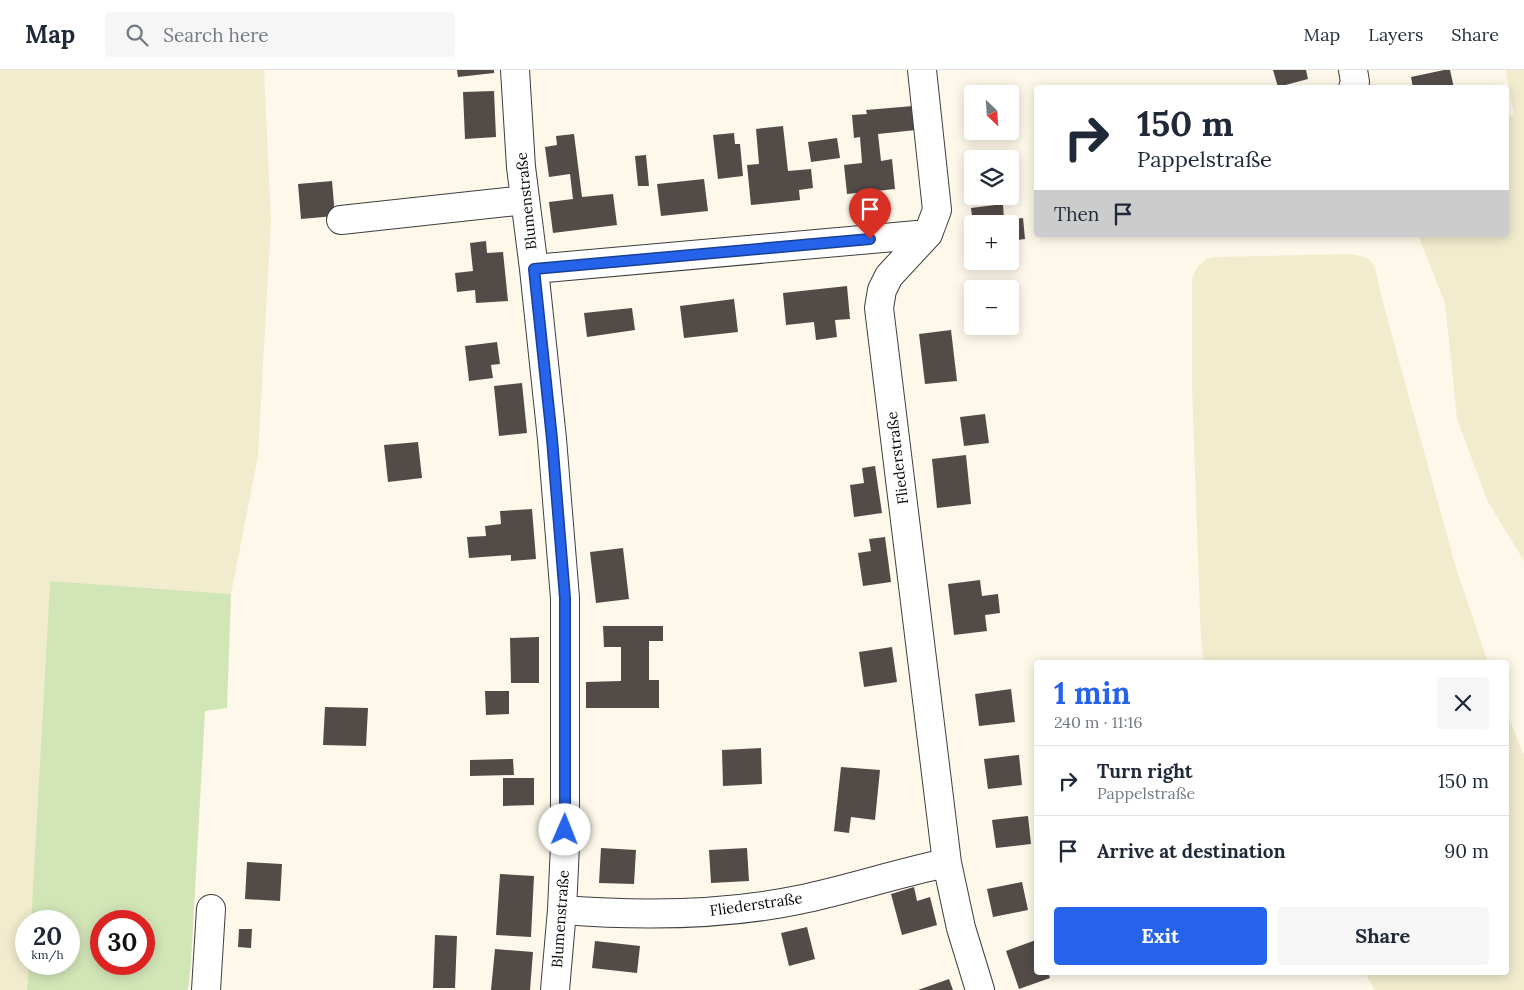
<!DOCTYPE html>
<html lang="en">
<head>
<meta charset="utf-8">
<style>
  body { margin:0; font-family:Lora,serif; background:#f6f6f7; color:#1f2937; height:100vh; display:flex; flex-direction:column; font-size:19px; white-space:nowrap }
  * { box-sizing:border-box; margin:0 }
  p { font-size:16px; color:#747a83 }
  .icon { flex:none; width:28px; height:28px; fill:none; stroke:currentColor; stroke-width:2; stroke-linecap:round; stroke-linejoin:round }
  .map { position:relative; flex:1; overflow:hidden }
  .sheet { position:absolute; left:1034px; top:590px; width:475px; height:315px; display:flex; flex-direction:column; background:#fff; border-radius:5px; box-shadow:0 2px 12px #0003 }
  .sheet>* { flex:none }
  .hud { position:absolute; left:1034px; top:15px; width:475px; height:152px; border-radius:5px; box-shadow:0 2px 12px #0003; background:#fff; color:#1f2937; overflow:hidden }
  .needle { width:32px; rotate:155deg }
  .fabs { position:absolute; left:964px; top:15px; display:grid; gap:10px }
  .fabs a { display:grid; place-items:center; width:55px; height:55px; border-radius:5px; background:#fff; box-shadow:0 2px 12px #0003; font-size:25px }
  .speed { position:absolute; left:15px; top:840px; display:flex; gap:10px; font-size:25px; font-weight:700; text-align:center }
  .speed>* { display:grid; place-content:center; width:65px; height:65px; border-radius:50%; background:#fff; box-shadow:0 2px 12px #0003; line-height:1 }
  .speed small { font-size:12px; font-weight:400 }
  .speed .limit { border:8px solid #d22; background:#fff; color:#111 }
  .pin { position:absolute; display:grid; place-items:center; width:42px; height:42px; color:#fff; margin:-51px -21px; border-radius:50% 50% 50% 0; rotate:-45deg; box-shadow:0 0 5px #0007 }
  .pin .icon { rotate:45deg }
  .me { position:absolute; width:55px; margin:-28px; rotate:1deg; stroke-linejoin:round; filter:drop-shadow(0 0 4px #0008) }
  .turn { display:flex; align-items:center; gap:18px; height:105px; padding:0 20px; font-size:22px }
  .turn .icon { width:65px; height:65px; stroke-width:2.5 }
  .turn b { display:block; font-size:35px; line-height:42px }
  .then { display:flex; align-items:center; height:48px; padding:0 20px; background:#0003; gap:10px; font-size:19px }
  .round { display:grid; place-items:center; flex:none; width:52px; height:52px; border-radius:5px; background:#f6f6f7 }
  .overview { display:flex; align-items:center; justify-content:space-between; height:85px; padding:0 20px }
  h1 { font-size:30px; font-weight:700; line-height:38px; color:#2563eb }
  .cta { display:flex; gap:10px; margin-top:auto; padding:10px 20px }
  .cta a { flex:1; height:58px; border-radius:5px; background:#2563eb; color:#fff; font-size:20px; font-weight:700; line-height:58px; text-align:center }
  .cta a+a { background:#f6f6f7; color:#1f2937 }
  ul { padding:0; list-style:none }
  li { display:flex; align-items:center; gap:15px; height:70px; padding:0 20px; border-top:1px solid #e0e1e3 }
  li div { flex:1 }
  li b { display:block; font-size:19px }
  li em { font-style:normal }
  header { display:flex; align-items:center; gap:30px; box-sizing:border-box; height:70px; padding:0 25px; background:#fff; border-bottom:1px solid #e0e1e3 }
  header strong { font-size:24px }
  nav { display:flex; gap:28px; margin-inline-start:auto; font-size:18px }
  .search { width:350px; height:45px; background:#f6f6f7; display:flex; align-items:center; gap:12px; box-sizing:border-box; padding:0 18px; border-radius:5px; color:#747a83; font-size:19px }
  .map>svg:first-child { display:block }
</style>
</head>
<body>
<header>
<strong>Map</strong>
<div class="search"><svg class="icon" aria-label="search" viewBox="0 0 24 24"><circle cx="10" cy="10" r="6"/><path d="M15 15l6 6"/></svg>Search here</div>
<nav><a>Map</a><a>Layers</a><a>Share</a></nav>
</header>
<div class="map">
<svg width="1524" height="920" viewBox="0 0 1524 920">
  <rect width="100%" height="100%" fill="#fef8ea"/>
  <!-- farmland -->
  <path fill="#f1eccd" d="M0 0H264L271 151 258 386 231 524 50 511 31 851H26V894H29L27 920H0Z
    M1506 0H1524V491L1487 430 1457 349 1445 233 1418 165H1506V47L1514 45Z
    M1348 184 1361 186 1370 190 1375 198 1384 236 1456 498 1488 592H1204L1201 572 1192 319V209L1198 196 1206 189 1215 187Z
    M1506 641 1524 685V920H1375L1365 903 1506 902Z"/>
  <!-- green -->
  <path fill="#d2e5b7" fill-rule="evenodd" d="M50 511 231 524 227 638 205 641 191 893 188 920H27L29 894H69V851H31ZM144 851V894H101V851Z"/>
  <!-- building -->
  <path fill="#534b48" d="M457 0H494V3L458 7Z
    M1273 0H1306L1308 9 1278 17Z
    M1444 0H1450L1454 18H1413L1411 7Z
    M494 21 496 67 465 69 463 22Z
    M913 36 916 60 878 64 881 91 892 89 895 119 847 124 844 95 862 93 860 67 854 68 852 45 867 44 866 40Z
    M783 56 788 101 811 99 813 118 799 120 800 130 751 135 747 95 759 94 756 59Z
    M734 63 735 74H740L743 106 718 109 713 65Z
    M574 64 582 127 613 124 617 155 553 163 549 132 573 129 570 104 549 107 545 77 557 75 556 66Z
    M837 68 840 88 811 92 808 72Z
    M646 85 649 116H638L635 86Z
    M704 109 708 141 661 146 657 114Z
    M332 111 335 146 301 149 298 114Z
    M1003 134 1004 150 1023 148 1025 169 1010 171V154H973L971 138Z
    M486 171 487 183 503 182 508 231 476 233 475 220 457 222 455 203 473 201 470 173Z
    M847 216 850 249 835 250 837 267 816 270 814 252 786 255 783 223Z
    M734 229 738 262 684 268 680 236Z
    M632 238 635 260 587 267 584 243Z
    M951 260 957 311 925 314 919 264Z
    M497 272 500 294 491 295 493 308 469 311 465 276Z
    M522 313 527 363 499 366 494 316Z
    M985 344 989 373 964 376 960 347Z
    M418 372 422 408 388 412 384 375Z
    M966 385 971 434 937 438 932 389Z
    M875 396 882 443 854 447 850 415 864 413 862 398Z
    M532 439 536 489 511 491V485L469 488 467 467 486 466 485 456 501 454 500 441Z
    M885 467 891 512 863 516 858 483 871 481 869 469Z
    M623 478 629 529 596 533 590 482Z
    M980 510 982 526 998 524 1000 543 985 545 987 561 954 565 948 514Z
    M603 556H663V571H649V610H659V638H586V612L621 611V577H604Z
    M539 567V613H511L510 568Z
    M892 577 897 612 864 617 859 582Z
    M1011 619 1015 652 979 656 975 624Z
    M485 621H509V644L486 645Z
    M325 637 368 638 366 676 323 675Z
    M761 678 762 714 723 716 722 680Z
    M1019 685 1022 715 988 719 984 689Z
    M513 689 514 705 470 706V690Z
    M841 697 880 700 875 750 851 747 849 763 834 761Z
    M503 708H534V735L503 736Z
    M1028 746 1031 774 996 778 992 750Z
    M601 778 636 780 634 814 599 813Z
    M747 778 749 811 711 813 709 780Z
    M247 792 282 794 280 831 245 829Z
    M500 804 534 806 531 867 496 865Z
    M1022 812 1028 840 993 847 987 819Z
    M914 817 917 831 930 827 937 855 902 865 891 824Z
    M807 857 815 889 789 896 781 863Z
    M239 859H252L251 878 238 877Z
    M435 865 457 866 455 918H433Z
    M1036 870V902H1048L1050 908 1019 919 1006 881Z
    M595 871 640 876 637 903 592 898Z
    M495 879 533 882 530 920H491Z
    M949 909 953 920H918Z"/>
  <g fill="none" stroke-linecap="round" stroke-linejoin="round">
    <!-- minor casing -->
    <g stroke="#3e3e3e" stroke-width="30">
      <path id="minor" d="M515 0 521 97 534 199 552 369 565 528V775L562 840 555 920
        M922 0 937 140 928 164 889 206 882 220 879 238 947 793 961 858 980 920
        M1353 0 1355 12 1353 18
        M341 150 525 130
        M534 199 928 164
        M562 840C641 846 721 846 798 830 848 820 897 803 947 793
        M206 920 211 839"/>
    </g>
    <!-- minor -->
    <use href="#minor" stroke="#fff" stroke-width="28"/>
  </g>
  <g fill="none" stroke-linecap="round" stroke-linejoin="round">
    <!-- route casing -->
    <g stroke="#184099" stroke-width="12">
      <path id="route" d="M565 760V528L552 369 534 199 870 169"/>
    </g>
    <!-- route -->
    <use href="#route" stroke="#2563eb" stroke-width="9"/>
  </g>
  <g text-anchor="middle" dominant-baseline="central" stroke-width="5" stroke-linejoin="round" paint-order="stroke">
    <!-- street labels -->
    <g font-size="15" fill="#0b0b0b" stroke="#fff">
      <text transform="translate(526 131) rotate(-96)">Blumenstraße</text>
      <text transform="translate(897 388) rotate(-97)">Fliederstraße</text>
      <text transform="translate(756 834) rotate(-8)">Fliederstraße</text>
      <text transform="translate(560 849) rotate(-86)">Blumenstraße</text>
    </g>
  </g>
</svg>
<div class="fabs">
<a><svg class="needle" viewBox="-14 -14 28 28"><path d="M0-13l5 13h-10z" fill="#e53935"/><path d="M0 13l5-13h-10z" fill="#747a83"/></svg></a>
<a><svg class="icon" aria-label="layers" viewBox="0 0 24 24"><path d="M12 4l9 5-9 5-9-5zM3 14l9 5 9-5"/></svg></a>
<a>+</a>
<a>−</a>
</div>
<div class="speed"><div>20<small>km/h</small></div><div class="limit">30</div></div>
<div class="pin" style="left:870px;top:169px;background:#d93025"><svg class="icon" aria-label="arrive" viewBox="0 0 24 24"><path d="M6 21V4h12l-3 4 3 4H6"/></svg></div>
<svg class="me" style="left:565px;top:760px" viewBox="-20 -20 40 40"><circle r="19" fill="#fff"/><path d="M0-13L10 11 0 6-10 11z" fill="#2563eb"/></svg>
<div class="hud">
<div class="turn"><svg class="icon" aria-label="right" viewBox="0 0 24 24"><path d="M7 20v-9h11M14 6l5 5-5 5"/></svg><div><b>150 m</b>Pappelstraße</div></div>
<div class="then">Then<svg class="icon" aria-label="arrive" viewBox="0 0 24 24"><path d="M6 21V4h12l-3 4 3 4H6"/></svg></div>
</div>
<section class="sheet">
<div class="overview"><div><h1>1 min</h1><p>240 m · 11:16</p></div><a class="round"><svg class="icon" aria-label="close" viewBox="0 0 24 24"><path d="M6 6l12 12M18 6L6 18"/></svg></a></div>
<ul>
<li><svg class="icon" aria-label="right" viewBox="0 0 24 24"><path d="M7 20v-9h11M14 6l5 5-5 5"/></svg><div><b>Turn right</b><p>Pappelstraße</p></div><em>150 m</em></li>
<li><svg class="icon" aria-label="arrive" viewBox="0 0 24 24"><path d="M6 21V4h12l-3 4 3 4H6"/></svg><div><b>Arrive at destination</b></div><em>90 m</em></li>
</ul>
<div class="cta"><a>Exit</a><a>Share</a></div>
</section>
</div>
</body>
</html>
